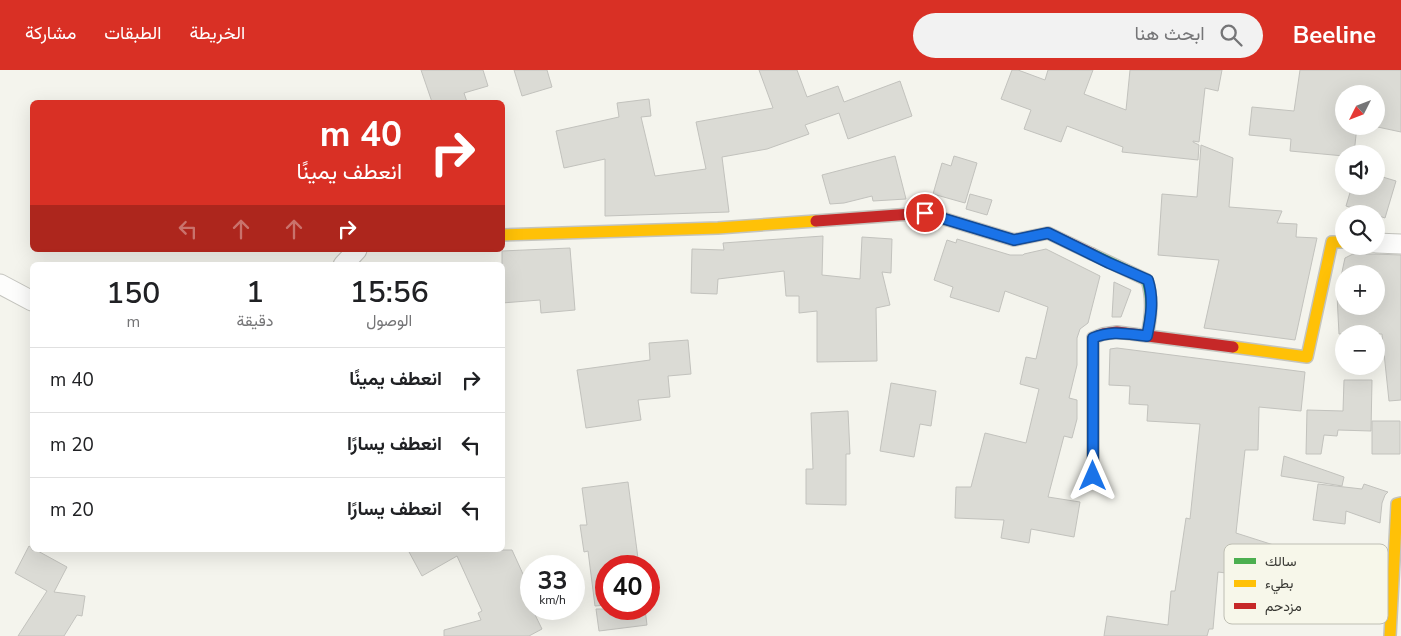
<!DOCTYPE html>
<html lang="ar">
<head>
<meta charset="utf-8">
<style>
  body { margin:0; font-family:"Nunito Sans",Vazirmatn,sans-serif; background:#f2f2f2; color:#202124; direction:rtl; height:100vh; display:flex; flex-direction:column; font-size:19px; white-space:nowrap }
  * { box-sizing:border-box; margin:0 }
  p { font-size:16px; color:#757577 }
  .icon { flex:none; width:28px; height:28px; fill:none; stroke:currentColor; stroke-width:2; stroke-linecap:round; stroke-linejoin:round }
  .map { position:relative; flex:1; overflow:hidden; direction:ltr }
  .panel { position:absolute; left:30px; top:192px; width:475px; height:290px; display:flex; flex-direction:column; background:#fff; border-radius:8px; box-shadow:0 5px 20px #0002; direction:rtl }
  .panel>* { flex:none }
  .top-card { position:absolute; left:30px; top:30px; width:475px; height:152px; border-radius:8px; box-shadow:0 5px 20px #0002; direction:rtl; background:#d93025; color:#fff; overflow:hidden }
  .needle { width:32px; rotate:228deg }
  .controls { position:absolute; left:1335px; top:15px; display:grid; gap:10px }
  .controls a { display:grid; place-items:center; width:50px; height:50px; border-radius:50%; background:#fff; box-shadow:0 5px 20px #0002; font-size:25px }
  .speed { position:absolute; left:520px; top:485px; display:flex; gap:10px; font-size:25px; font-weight:700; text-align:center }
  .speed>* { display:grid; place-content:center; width:65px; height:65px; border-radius:50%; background:#fff; box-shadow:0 5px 20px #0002; line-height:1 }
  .speed small { font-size:12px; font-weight:400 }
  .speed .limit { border:8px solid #d22; background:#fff; color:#111 }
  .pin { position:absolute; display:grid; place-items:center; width:42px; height:42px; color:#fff; margin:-21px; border:2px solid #fff; border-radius:50%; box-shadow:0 1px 5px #0007 }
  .me { position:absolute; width:55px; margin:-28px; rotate:0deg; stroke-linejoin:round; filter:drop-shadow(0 0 4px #0008) }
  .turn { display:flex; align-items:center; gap:18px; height:105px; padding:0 20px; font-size:22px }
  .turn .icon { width:65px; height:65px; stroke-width:2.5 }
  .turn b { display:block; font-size:35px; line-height:42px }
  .lanes { display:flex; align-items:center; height:48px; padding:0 20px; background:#0003; justify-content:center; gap:25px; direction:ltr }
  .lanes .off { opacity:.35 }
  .eta { display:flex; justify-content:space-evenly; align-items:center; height:85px; text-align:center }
  .eta b { font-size:30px; font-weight:600; line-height:35px }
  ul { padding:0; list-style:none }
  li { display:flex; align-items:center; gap:15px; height:65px; padding:0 20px; border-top:1px solid #e0e0e0 }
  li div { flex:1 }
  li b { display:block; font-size:19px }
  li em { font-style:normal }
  header { display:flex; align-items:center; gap:30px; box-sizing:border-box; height:70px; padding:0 25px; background:#d93025; color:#fff }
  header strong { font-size:24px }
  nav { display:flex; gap:28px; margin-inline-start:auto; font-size:18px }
  .search { width:350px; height:45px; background:#f2f2f2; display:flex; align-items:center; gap:12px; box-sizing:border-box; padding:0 18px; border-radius:28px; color:#757577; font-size:19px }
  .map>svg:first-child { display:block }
</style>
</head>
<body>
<header>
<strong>Beeline</strong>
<div class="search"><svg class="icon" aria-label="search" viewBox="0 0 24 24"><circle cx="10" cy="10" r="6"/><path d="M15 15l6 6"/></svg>ابحث هنا</div>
<nav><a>الخريطة</a><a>الطبقات</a><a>مشاركة</a></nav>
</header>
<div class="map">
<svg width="1401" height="566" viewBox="0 0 1401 566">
  <rect width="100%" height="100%" fill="#f4f4ed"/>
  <!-- building -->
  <path fill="#dbdbd5" stroke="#c2c2bd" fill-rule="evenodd" d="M421 0H483L488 16 464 23 467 32H432Z
    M514 0H547L552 17 522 26Z
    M759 0H797L807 27 838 16 844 32 900 11 912 46 848 69 839 43 805 55 809 64 767 79 722 87 729 142 605 146V89L564 98 556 61 619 47 617 33 649 29 651 46 641 47 655 106 706 99 696 52 773 38Z
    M1012 0H1018L1045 10 1048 0H1093L1084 24 1126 40 1130 0H1222L1218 21 1205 18 1199 72 1193 71V72L1199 75 1198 90 1122 82 1123 77 1067 56 1061 72 1024 59 1031 40 1001 29Z
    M1300 0H1401V62L1373 56H1376V24H1344V56H1357L1354 84H1344V86L1290 81 1291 69 1249 65 1252 37 1294 41Z
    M1201 75 1233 88 1229 137 1282 141 1277 153 1297 154 1296 167 1317 168 1295 270 1204 258 1219 190 1158 185 1162 124 1197 127Z
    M895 86 906 129 873 131 872 126 844 133 830 134 822 105Z
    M954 86 977 93 965 133 933 124 942 93 951 96Z
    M1376 105 1396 111 1385 148 1376 145V144H1371L1346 136 1352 116H1376Z
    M970 124 992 130 987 145 966 139Z
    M823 166 822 205 860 209 862 167 892 169 891 203 882 202 890 235 876 238 877 291 817 292V241L799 243V226H786L784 201 718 209 717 224 691 223 692 179 724 180 723 173Z
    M957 169 1010 185H1023L1024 184 1046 179 1100 206 1088 253 1080 259 1077 268V295L1069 328 1077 330V349L1072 368 1064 366 1048 427 1080 432 1074 467 1031 459 1029 473 1001 468 1004 450 955 448 956 417H971L985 363 1026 373 1039 319 1020 314 1026 287 1036 289 1048 237 1005 221 999 242 950 227 953 217 934 210 947 170 956 173Z
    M570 178 575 240 541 243 540 230 502 233V181Z
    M1353 184H1373L1401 185V330L1389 331 1382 264H1339L1337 225 1345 188ZM1344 204H1376V236H1344Z
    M1114 212 1131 220 1121 247H1112Z
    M688 270 691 304 668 306 670 327 638 330 641 350 586 358 577 300 650 290 649 273Z
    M1117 278 1305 302 1301 341 1259 337 1258 380H1245L1236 463 1305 485 1297 510 1228 488 1226 503 1218 502 1213 559H1209L1207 566H1104L1107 546 1168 555 1171 521H1175L1186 448 1190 449 1200 354 1147 351 1148 335 1129 334 1130 316 1109 315 1110 279Z
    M1344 310H1372L1371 361 1338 360 1337 366 1324 365 1321 384H1306L1307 340 1343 341Z
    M891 313 936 321 931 356 920 354 914 387 880 381Z
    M848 341 850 384H846V435L806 434V399H813L811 343Z
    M1372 351H1400V384H1372Z
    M1284 386 1344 407 1342 416 1281 406Z
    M628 412 639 496H606V535L595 536 588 481 584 482 580 455H587L582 418Z
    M1318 414 1362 419 1364 414 1388 422 1385 425 1382 433 1380 453 1346 441 1345 454 1313 450Z
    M29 476 32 478V480H36L67 497 54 522 85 526 82 546 77 545 64 566H18L47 521 15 503Z
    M408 480H512L528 515 522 518 542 559 529 566H444V560L481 550 478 543 482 541 457 486 422 506Z
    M596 539H645L647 555 599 561Z"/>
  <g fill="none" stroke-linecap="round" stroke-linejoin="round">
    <!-- street casing -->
    <g stroke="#c4c4be" stroke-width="21">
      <path id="street" d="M1376 173 1401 174
        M343 195 357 180
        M0 214 32 231"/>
    </g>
    <!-- fast casing -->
    <g stroke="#c4c4be" stroke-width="14">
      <path id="fast" d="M1092 184 1147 210C1153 229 1151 247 1147 266"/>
    </g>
    <!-- slow casing -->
    <g stroke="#c4c4be" stroke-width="14">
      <path id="slow" d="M502 165 718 158 816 151
        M1233 277 1307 287 1332 172H1344
        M1390 566 1397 434 1401 433"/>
    </g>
    <!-- jam casing -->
    <g stroke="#c4c4be" stroke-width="14">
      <path id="jam" d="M816 151 925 143 1014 170 1048 163 1092 184
        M1093 406V268L1103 264 1117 262 1233 277"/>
    </g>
    <!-- street -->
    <use href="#street" stroke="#fdfdfc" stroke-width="19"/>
    <!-- fast -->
    <use href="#fast" stroke="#4caf50" stroke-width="11"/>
    <!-- slow -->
    <use href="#slow" stroke="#ffc107" stroke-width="11"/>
    <!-- jam -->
    <use href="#jam" stroke="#c62828" stroke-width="11"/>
  </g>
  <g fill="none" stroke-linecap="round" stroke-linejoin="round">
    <!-- route casing -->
    <g stroke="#114b97" stroke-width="12">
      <path id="route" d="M925 143 1014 170 1048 163 1109 193 1148 210C1154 229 1151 247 1147 266 1126 264 1112 260 1093 268V406"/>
    </g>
    <!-- route -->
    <use href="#route" stroke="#1a73e8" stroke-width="9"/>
  </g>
  <!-- legend -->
  <rect x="1224" y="474" width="164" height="80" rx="8" fill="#f7f7ea" stroke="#bebeb3" stroke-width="1"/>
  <rect x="1234" y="488" width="22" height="6" fill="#4caf50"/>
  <rect x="1234" y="510" width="22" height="7" fill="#ffc107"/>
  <rect x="1234" y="533" width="22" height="6" fill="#c62828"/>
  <g font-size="14" fill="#383833">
    <text x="1265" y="496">سالك</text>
    <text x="1265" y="518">بطيء</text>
    <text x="1265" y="541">مزدحم</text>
  </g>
</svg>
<div class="controls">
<a><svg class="needle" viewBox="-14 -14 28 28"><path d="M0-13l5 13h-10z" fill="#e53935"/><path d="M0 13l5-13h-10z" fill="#757577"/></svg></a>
<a><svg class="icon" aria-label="sound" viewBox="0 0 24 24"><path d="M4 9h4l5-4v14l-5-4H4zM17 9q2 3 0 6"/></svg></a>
<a><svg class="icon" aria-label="search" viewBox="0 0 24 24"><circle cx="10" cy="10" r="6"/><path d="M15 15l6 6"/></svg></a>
<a>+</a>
<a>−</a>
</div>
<div class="speed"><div>33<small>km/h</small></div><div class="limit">40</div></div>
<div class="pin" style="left:925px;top:143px;background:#d93025"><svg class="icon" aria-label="arrive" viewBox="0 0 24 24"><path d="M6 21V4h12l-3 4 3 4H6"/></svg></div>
<svg class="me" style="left:1093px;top:406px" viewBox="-20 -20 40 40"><path d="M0-17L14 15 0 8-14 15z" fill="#1a73e8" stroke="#fff" stroke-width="4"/></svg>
<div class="top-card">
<div class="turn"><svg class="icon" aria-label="right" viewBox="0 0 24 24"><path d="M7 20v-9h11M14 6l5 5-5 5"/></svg><div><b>40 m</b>انعطف يمينًا</div></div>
<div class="lanes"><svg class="icon off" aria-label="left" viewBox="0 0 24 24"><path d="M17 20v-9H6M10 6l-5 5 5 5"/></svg><svg class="icon off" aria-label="ahead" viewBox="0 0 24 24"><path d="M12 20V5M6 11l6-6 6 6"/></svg><svg class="icon off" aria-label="ahead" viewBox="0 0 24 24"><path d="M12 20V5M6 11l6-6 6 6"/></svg><svg class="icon" aria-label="right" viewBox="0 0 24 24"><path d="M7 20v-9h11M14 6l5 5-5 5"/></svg></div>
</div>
<section class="panel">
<div class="eta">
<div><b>15:56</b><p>الوصول</p></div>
<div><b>1</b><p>دقيقة</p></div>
<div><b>150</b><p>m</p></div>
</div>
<ul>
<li><svg class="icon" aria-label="right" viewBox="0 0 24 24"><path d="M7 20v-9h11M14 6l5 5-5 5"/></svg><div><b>انعطف يمينًا</b></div><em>40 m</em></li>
<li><svg class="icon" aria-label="left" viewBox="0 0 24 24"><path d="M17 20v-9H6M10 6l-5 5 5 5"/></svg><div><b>انعطف يسارًا</b></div><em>20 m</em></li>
<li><svg class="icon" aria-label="left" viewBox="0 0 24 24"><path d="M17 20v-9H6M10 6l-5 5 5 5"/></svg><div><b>انعطف يسارًا</b></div><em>20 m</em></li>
</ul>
</section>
</div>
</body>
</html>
